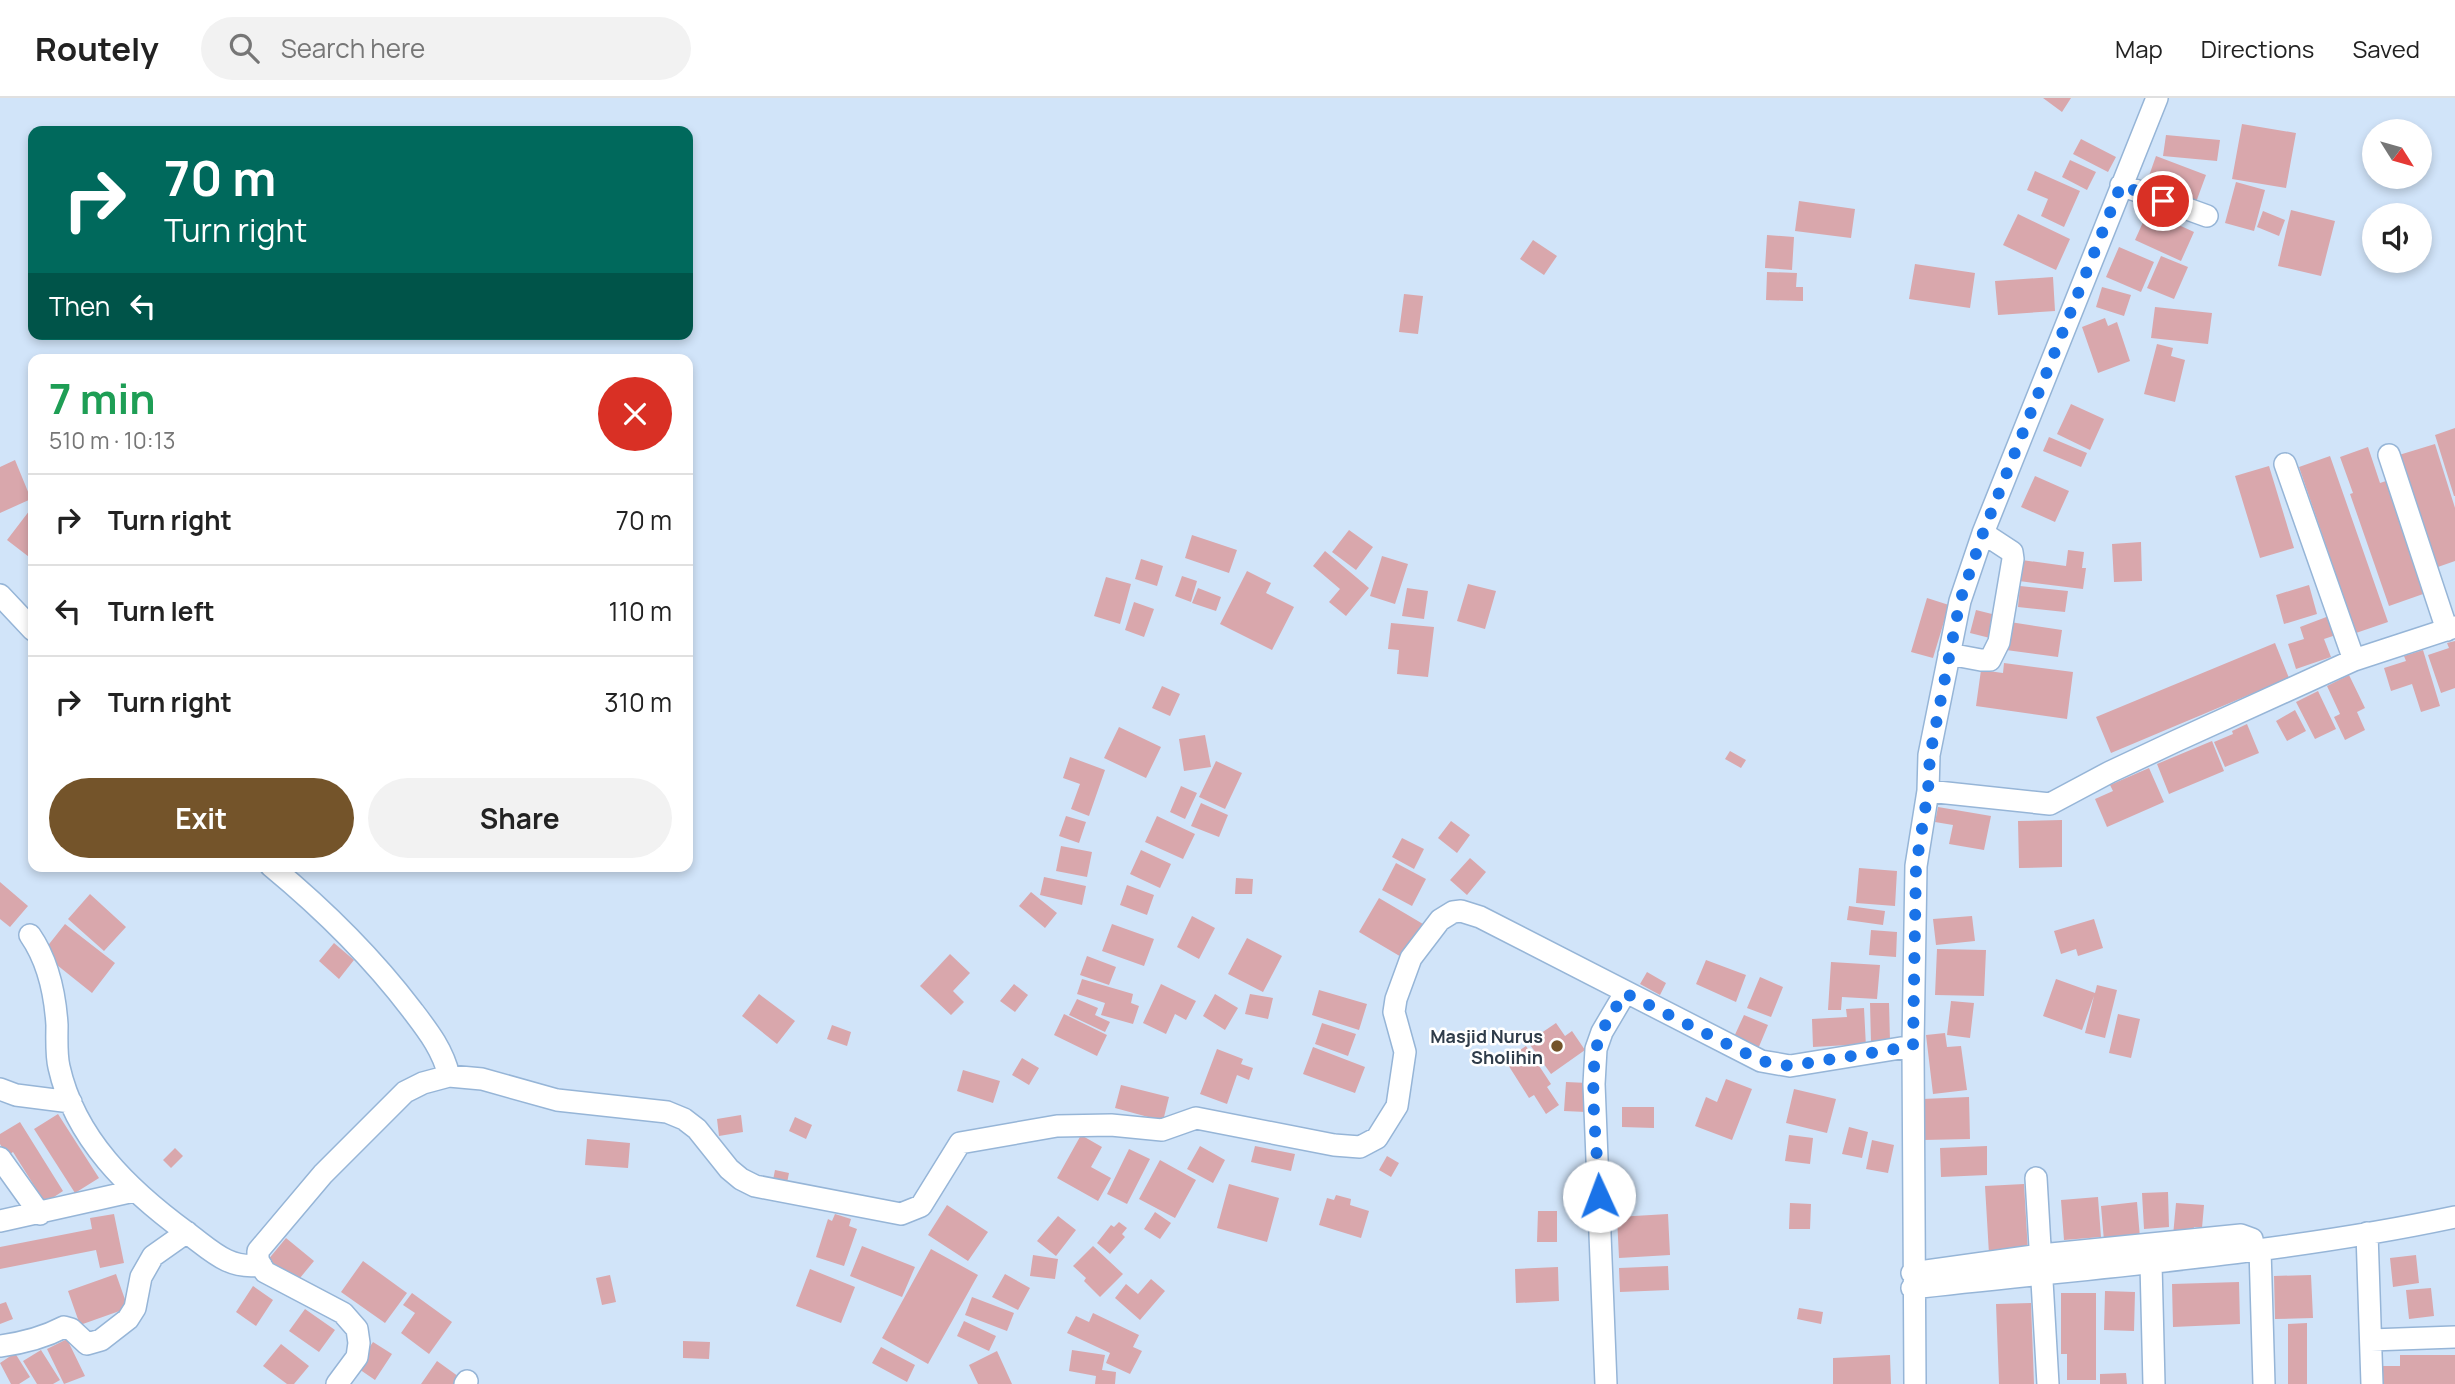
<!DOCTYPE html>
<html lang="en">
<head>
<meta charset="utf-8">
<style>
  body { margin:0; font-family:Manrope,sans-serif; background:#f2f2f2; color:#222; height:100vh; display:flex; flex-direction:column; font-size:26px; white-space:nowrap }
  * { box-sizing:border-box; margin:0 }
  p { font-size:23px; color:#767676 }
  .icon { flex:none; width:38px; height:38px; fill:none; stroke:currentColor; stroke-width:2; stroke-linecap:round; stroke-linejoin:round }
  .map { position:relative; flex:1; overflow:hidden }
  .side { position:absolute; left:28px; top:256px; width:665px; height:518px; display:flex; flex-direction:column; background:#fff; border-radius:14px; box-shadow:0 4px 10px #0003 }
  .side>* { flex:none }
  .banner { position:absolute; left:28px; top:28px; width:665px; height:214px; border-radius:14px; box-shadow:0 4px 10px #0003; background:#00695c; color:#fff; overflow:hidden }
  .needle { width:46px; rotate:127deg }
  .buttons { position:absolute; left:2362px; top:21px; display:grid; gap:14px }
  .buttons a { display:grid; place-items:center; width:70px; height:70px; border-radius:50%; background:#fff; box-shadow:0 4px 10px #0003; font-size:35px }
  .pin { position:absolute; display:grid; place-items:center; width:60px; height:60px; color:#fff; margin:-30px; border:4px solid #fff; border-radius:50%; box-shadow:0 2px 7px #0007 }
  .me { position:absolute; width:77px; margin:-38px; rotate:358deg; stroke-linejoin:round; filter:drop-shadow(0 0 5px #0008) }
  .turn { display:flex; align-items:center; gap:24px; height:147px; padding:0 21px; font-size:32px }
  .turn .icon { width:91px; height:91px; stroke-width:2.5 }
  .turn b { display:block; font-size:49px; line-height:60px }
  .then { display:flex; align-items:center; height:66px; padding:0 21px; background:#0003; gap:14px; font-size:26px }
  .round { display:grid; place-items:center; flex:none; width:74px; height:74px; border-radius:37px; background:#f2f2f2 }
  .overview { display:flex; align-items:center; justify-content:space-between; height:119px; padding:0 21px }
  h1 { font-size:42px; font-weight:700; line-height:52px; color:#1e9e55 }
  .primary-button { display:flex; gap:14px; margin-top:auto; padding:14px 21px }
  .primary-button a { flex:1; height:80px; border-radius:42px; background:#74542a; color:#fff; font-size:28px; font-weight:700; line-height:80px; text-align:center }
  .primary-button a+a { background:#f2f2f2; color:#222 }
  ul { padding:0; list-style:none }
  li { display:flex; align-items:center; gap:21px; height:91px; padding:0 21px; border-top:2px solid #e0e0e0 }
  li div { flex:1 }
  li b { display:block; font-size:26px }
  li em { font-style:normal }
  header { display:flex; align-items:center; gap:42px; box-sizing:border-box; height:98px; padding:0 35px; background:#fff; border-bottom:2px solid #e0e0e0 }
  header strong { font-size:33px }
  nav { display:flex; gap:38px; margin-inline-start:auto; font-size:24px }
  .search { width:490px; height:63px; background:#f2f2f2; display:flex; align-items:center; gap:18px; box-sizing:border-box; padding:0 24px; border-radius:38px; color:#767676; font-size:26px }
  .map>svg:first-child { display:block }
</style>
</head>
<body>
<header>
<strong>Routely</strong>
<div class="search"><svg class="icon" aria-label="search" viewBox="0 0 24 24"><circle cx="10" cy="10" r="6"/><path d="M15 15l6 6"/></svg>Search here</div>
<nav><a>Map</a><a>Directions</a><a>Saved</a></nav>
</header>
<div class="map">
<svg width="2455" height="1286" viewBox="0 0 2455 1286">
  <rect width="100%" height="100%" fill="#d1e4f9"/>
  <!-- building -->
  <path fill="#d9a7ac" d="M2043 0H2071L2062 14Z
    M2242 26 2296 35 2286 90 2232 81Z
    M2166 37 2220 42 2217 63 2163 58Z
    M2081 41 2116 59 2108 74 2073 56Z
    M2156 58 2206 77 2195 107 2145 89Z
    M2070 62 2096 74 2087 92 2062 79Z
    M2035 73 2080 93 2064 129 2041 118 2048 101 2027 92Z
    M2236 84 2265 92 2254 133 2225 125Z
    M1799 103 1855 111 1851 140 1795 133Z
    M2291 112 2335 123 2321 178 2278 168Z
    M2148 113 2194 134 2181 163 2135 142Z
    M2263 113 2285 122 2279 138 2257 129Z
    M2018 116 2070 141 2056 172 2003 147Z
    M1767 137 1794 139 1792 172 1765 170Z
    M1533 142 1557 158 1544 177 1520 161Z
    M2119 149 2154 164 2141 194 2106 179Z
    M2161 158 2188 169 2174 201 2147 190Z
    M1915 166 1975 175 1970 210 1909 201Z
    M1767 174 1797 175 1796 189H1803V203L1766 202Z
    M2053 179 2055 213 1998 217 1995 183Z
    M2102 189 2131 197 2124 218 2096 209Z
    M1404 196 1423 198 1418 236 1399 234Z
    M2155 209 2212 215 2208 246 2151 240Z
    M2105 220 2108 228 2117 224 2130 263 2098 275 2082 229Z
    M2157 246 2173 250 2171 258 2185 262 2175 304 2144 296Z
    M2071 306 2104 321 2090 352 2057 336Z
    M2455 330V398H2454L2435 337Z
    M2049 339 2087 355 2081 369 2043 353Z
    M2435 346 2455 410V463L2435 470 2399 357Z
    M2368 349 2380 385 2386 383 2426 495 2389 508 2350 396 2353 395 2340 359Z
    M2330 358 2388 524 2356 535 2299 369Z
    M15 362 31 401 0 415V369Z
    M2269 368 2294 450 2260 460 2235 378Z
    M2035 378 2069 393 2055 424 2021 409Z
    M33 408V462L7 442Z
    M1349 432 1373 449 1356 472 1332 454Z
    M1192 437 1237 452 1229 475 1185 460Z
    M2141 444 2142 483 2114 484 2112 446Z
    M2068 452 2084 454 2082 470H2086L2083 491 2019 483 2022 462 2066 468Z
    M1325 453 1369 490 1346 518 1329 504 1340 491 1313 468Z
    M1382 458 1408 466 1395 506 1370 498Z
    M1141 461 1163 468 1157 488 1135 481Z
    M1247 473 1271 485 1266 495 1294 509 1272 552 1220 526Z
    M1182 478 1197 483 1191 504 1175 498Z
    M1106 479 1131 486 1120 526 1094 518Z
    M1468 486 1496 493 1485 531 1457 523Z
    M2309 487 2317 516 2284 526 2276 497Z
    M2020 488 2068 493 2065 514 2018 509Z
    M1198 490 1221 499 1216 513 1192 505Z
    M1407 490 1428 493 1424 521 1402 518Z
    M1927 500 1949 507 1933 560 1911 554Z
    M1134 504 1154 511 1144 539 1125 532Z
    M1976 512 1996 517 1990 540 1970 535Z
    M2329 518 2336 537 2324 541 2331 559 2296 571 2288 546 2304 541 2300 529Z
    M2010 524 2062 532 2058 559 2006 552Z
    M1391 525 1434 529 1428 579 1397 576 1399 552 1388 551Z
    M2455 543V590L2441 595 2428 557 2449 550 2447 545Z
    M2275 545 2289 580 2111 655 2096 619Z
    M2423 552 2440 608 2421 614 2412 586 2391 593 2384 570 2406 563 2404 558Z
    M2004 565 2073 574 2067 621 1976 608 1981 572 2003 575Z
    M2349 577 2365 610 2357 614 2365 632 2345 642 2334 619 2340 616 2327 588Z
    M1162 588 1180 596 1170 618 1152 610Z
    M2318 593 2336 631 2315 641 2296 604Z
    M2295 612 2306 633 2287 643 2276 623Z
    M2247 626 2259 655 2225 669 2214 644 2233 636 2232 633Z
    M1119 629 1161 649 1146 680 1104 660Z
    M1205 637 1211 669 1184 673 1179 641Z
    M2212 643 2224 673 2169 696 2157 666Z
    M1730 653 1746 662 1741 670 1725 661Z
    M1070 659 1105 672 1089 718 1071 711 1080 686 1063 680Z
    M1216 663 1242 675 1225 711 1199 699Z
    M2149 670 2164 704 2107 729 2095 701 2113 693 2110 687Z
    M1181 688 1197 695 1185 721 1170 714Z
    M1201 705 1228 717 1219 739 1191 728Z
    M1938 709 1991 718 1984 752 1949 746 1953 727 1935 724Z
    M1066 718 1086 724 1079 745 1059 738Z
    M1157 718 1195 736 1183 761 1145 744Z
    M2062 722V769L2019 770 2018 723Z
    M1451 723 1470 737 1457 755 1438 740Z
    M1402 740 1424 751 1414 771 1392 759Z
    M1061 748 1092 754 1087 779 1056 773Z
    M1141 752 1171 766 1160 790 1130 776Z
    M1470 760 1486 774 1467 797 1450 782Z
    M1396 765 1426 781 1412 808 1382 792Z
    M1859 770 1897 773 1895 808 1856 805Z
    M1044 779 1086 788 1082 807 1040 797Z
    M1236 780 1253 781 1252 796H1235Z
    M0 784 28 808 10 829 0 821Z
    M1127 787 1154 797 1147 817 1120 807Z
    M1031 794 1057 815 1045 830 1019 808Z
    M90 796 126 829 104 853 68 821Z
    M1379 800 1423 826 1403 860 1359 834Z
    M1849 808 1885 813 1883 827 1847 822Z
    M1192 818 1215 830 1199 861 1177 849Z
    M1972 818 1975 843 1936 847 1933 821Z
    M2094 821 2103 850 2078 858 2076 851 2061 856 2054 833Z
    M65 826 115 865 92 895 42 855Z
    M1112 826 1154 841 1144 868 1102 853Z
    M1871 832 1897 834 1896 859 1869 857Z
    M1247 840 1282 858 1263 894 1228 876Z
    M334 845 354 862 339 881 319 863Z
    M1937 851 1986 852 1984 898 1935 897Z
    M950 856 970 875 953 893 964 904 951 917 920 888Z
    M1087 858 1116 869 1109 887 1080 877Z
    M1706 862 1746 877 1736 904 1696 886Z
    M1831 864 1880 867 1877 901 1842 899 1841 912H1828Z
    M1647 874 1666 885 1660 897 1640 886Z
    M1760 879 1783 889 1771 919 1747 910Z
    M1082 881 1133 896 1131 905 1139 908 1133 926 1101 917 1105 905 1077 896Z
    M2056 881 2095 895 2097 887 2117 892 2105 940 2085 935 2094 898 2082 932 2043 918Z
    M1014 886 1028 897 1015 914 1000 903Z
    M1161 886 1196 903 1186 922 1175 916 1166 936 1143 925Z
    M1319 892 1367 906 1359 932 1312 917Z
    M759 896 795 923 777 946 742 918Z
    M1215 896 1238 910 1225 932 1203 918Z
    M1250 896 1273 900 1268 921 1245 916Z
    M1077 901 1098 910 1095 917 1110 924 1105 934 1069 917Z
    M1951 903 1974 905 1970 940 1947 937Z
    M1870 905H1889L1890 943 1871 944Z
    M1864 910 1866 949 1848 950V947L1813 949 1812 921 1847 919 1846 911Z
    M1064 916 1107 937 1097 958 1054 937Z
    M2118 916 2140 921 2131 960 2109 955Z
    M1744 917 1768 927 1758 951 1733 941Z
    M1322 925 1356 936 1348 958 1315 946Z
    M1556 925 1565 938 1572 933 1585 952 1551 976 1528 944Z
    M832 927 851 934 847 948 827 941Z
    M1945 935 1947 949 1961 948 1967 992 1933 996 1926 937Z
    M1526 948 1551 986 1547 989 1559 1007 1546 1016 1534 997 1529 1000 1505 962Z
    M1313 949 1365 969 1355 995 1303 976Z
    M1217 951 1243 961 1241 966 1253 970 1249 982 1237 977 1227 1006 1200 996Z
    M1022 960 1039 970 1029 987 1012 977Z
    M963 972 1000 983 993 1005 957 993Z
    M1726 981 1752 991 1732 1042 1695 1028 1706 999 1717 1004Z
    M1566 984 1588 985 1586 1014 1564 1013Z
    M1121 987 1169 999 1163 1023 1115 1010Z
    M1794 991 1836 1001 1827 1035 1786 1025Z
    M1969 999 1970 1041 1923 1042 1922 1001Z
    M1622 1009H1654V1030L1622 1029Z
    M58 1016 99 1080 75 1095 34 1031Z
    M741 1017 743 1034 719 1038 717 1021Z
    M795 1019 812 1027 806 1041 789 1033Z
    M20 1024 63 1093 45 1105 13 1054 7 1058 0 1046V1036Z
    M1849 1029 1868 1034 1862 1060 1842 1056Z
    M1081 1037 1102 1049 1091 1069 1111 1080 1098 1103 1057 1080Z
    M1789 1037 1813 1040 1810 1066 1785 1063Z
    M587 1041 630 1045 628 1070 585 1067Z
    M1872 1042 1894 1047 1888 1075 1866 1071Z
    M1200 1048 1225 1062 1213 1085 1187 1071Z
    M1255 1048 1295 1056 1291 1073 1251 1064Z
    M1987 1048V1077L1941 1079 1940 1050Z
    M175 1050 183 1058 171 1070 163 1062Z
    M1129 1051 1150 1061 1127 1106 1107 1096Z
    M1387 1058 1399 1065 1391 1079 1379 1072Z
    M1160 1062 1196 1082 1175 1120 1139 1101Z
    M775 1072 789 1075 787 1085 773 1082Z
    M1229 1086 1279 1100 1267 1144 1217 1130Z
    M2024 1086 2028 1154 1989 1156 1985 1088Z
    M2168 1094 2169 1129 2144 1131 2142 1095Z
    M1336 1097 1351 1101 1350 1107 1369 1113 1361 1140 1319 1127 1327 1100 1334 1102Z
    M2098 1099 2101 1139 2064 1142 2061 1102Z
    M2137 1104 2140 1140 2104 1143 2101 1108Z
    M1790 1105 1811 1106 1810 1131H1789Z
    M2176 1105 2204 1107 2202 1130 2194 1129 2192 1140 2173 1138Z
    M947 1107 988 1134 968 1163 928 1137Z
    M1538 1113H1557V1144H1537Z
    M1155 1114 1171 1125 1160 1141 1144 1131Z
    M114 1116 124 1165 100 1170 96 1152 0 1171V1149L92 1131 90 1120Z
    M835 1116 851 1121 849 1128 857 1131 844 1168 816 1159 828 1121 832 1123Z
    M1668 1116 1670 1157 1619 1160 1617 1119Z
    M1058 1118 1076 1132 1056 1158 1037 1143Z
    M1119 1124 1127 1130 1122 1136 1125 1139 1110 1156 1097 1145 1111 1127 1114 1129Z
    M286 1140 314 1163 295 1186 267 1163Z
    M862 1148 915 1169 902 1199 850 1178Z
    M1093 1148 1123 1176 1100 1199 1084 1183 1086 1180 1073 1168Z
    M931 1151 978 1177 928 1266 882 1240Z
    M1033 1157 1058 1161 1055 1181 1030 1178Z
    M2416 1157 2419 1185 2393 1189 2390 1160Z
    M363 1163 407 1195 385 1225 341 1194Z
    M1668 1168 1669 1192 1620 1194 1619 1170Z
    M1558 1169 1559 1203 1516 1205 1515 1171Z
    M810 1171 855 1189 841 1225 796 1208Z
    M116 1176 128 1210 80 1227 68 1193Z
    M1005 1176 1030 1190 1018 1212 992 1199Z
    M610 1177 616 1204 602 1207 596 1180Z
    M2311 1177 2313 1220 2275 1221 2274 1178Z
    M1151 1181 1165 1193 1140 1222 1115 1200 1126 1186 1138 1196Z
    M2239 1184 2240 1226 2173 1229 2172 1186Z
    M253 1188 273 1202 256 1228 236 1214Z
    M2431 1190 2434 1218 2409 1221 2406 1192Z
    M2105 1193 2135 1194 2134 1233 2104 1232Z
    M412 1195 452 1224 429 1256 401 1235 415 1215 403 1207Z
    M2061 1195H2096V1282H2067V1256H2061Z
    M972 1199 1014 1215 1007 1233 965 1217Z
    M6 1204 13 1221 0 1226V1206Z
    M2031 1205 2034 1286H1999L1996 1206Z
    M1799 1210 1823 1214 1821 1226 1797 1221Z
    M305 1211 335 1232 319 1254 289 1233Z
    M1093 1215 1139 1237 1133 1249 1142 1253 1130 1276 1106 1265 1110 1255 1067 1235 1076 1218 1089 1224Z
    M964 1223 996 1238 989 1253 957 1238Z
    M2307 1225V1286H2288V1226Z
    M67 1241 85 1278 64 1286 47 1251Z
    M683 1243 710 1244 709 1261 683 1260Z
    M373 1244 392 1256 375 1282 356 1269Z
    M281 1246 309 1268 294 1286H287L263 1268Z
    M881 1249 915 1267 907 1284 872 1265Z
    M41 1252 60 1282 53 1286H37L23 1263Z
    M1072 1252 1105 1257 1102 1272 1116 1274 1115 1286H1095L1096 1278 1069 1273Z
    M997 1253 1012 1286H978L969 1267Z
    M15 1255 30 1279 19 1286H11L0 1265Z
    M1890 1257 1891 1286H1833V1260Z
    M2400 1257H2455V1286H2383V1268H2400Z
    M437 1263 462 1281 459 1286H421Z
    M2126 1275 2127 1286H2100V1276Z"/>
  <g fill="none" stroke-linecap="round" stroke-linejoin="round">
    <!-- minor casing -->
    <g stroke="#96b5d7" stroke-width="24">
      <path id="minor" d="M2121 87 2207 118
        M2389 357 2447 532
        M2285 366 2354 562
        M0 497 33 532
        M1949 556 1981 562H1990L1999 544 2013 461 2012 454 1983 435
        M1928 693 2050 706 2110 674 2176 643 2354 562 2455 529
        M271 768C323 811 371 858 412 912 428 933 443 952 449 978
        M30 837C48 863 55 895 57 927 57 940 56 956 59 969 75 1041 129 1092 186 1134 211 1152 228 1172 261 1167
        M0 991 16 997 71 1004
        M0 1060 40 1116
        M2036 1080 2048 1286
        M0 1123 134 1093
        M2367 1135 2372 1286
        M2260 1151 2264 1286
        M2151 1166 2154 1286
        M1912 1175 2041 1157 2241 1137 2252 1141 2254 1151
        M1912 1190C2094 1169 2276 1157 2455 1119
        M2371 1242 2455 1239
        M0 1248C23 1245 43 1240 64 1229L71 1231 87 1246 101 1242 128 1221 135 1210 141 1179 153 1158 187 1134
        M337 1286 357 1259 359 1245 357 1231 343 1215 265 1174 258 1162V1153L323 1076 405 994 423 985 449 978 482 981 557 1002 667 1014 684 1021 697 1031 729 1071 741 1081 755 1088 901 1116 921 1108 960 1045 1057 1028 1111 1027 1162 1032 1196 1020 1334 1047 1360 1049 1377 1040 1397 1008 1405 954 1394 914 1396 901 1411 860 1440 822 1453 814 1461 813 1480 819 1761 963 1790 968 1913 948
        M465 1286 467 1283
        M1606 1286 1594 986 1596 951 1602 934 1625 895
        M1915 1286 1913 948 1916 768 1928 693 1929 657 1960 503 1983 435 2157 0"/>
    </g>
    <!-- minor -->
    <use href="#minor" stroke="#fff" stroke-width="21"/>
  </g>
  <g fill="none" stroke-linecap="round" stroke-linejoin="round">
    <!-- route -->
    <path stroke="#1a73e8" stroke-width="12" stroke-dasharray="0 21.6" d="M1599 1098C1598 1054 1589 994 1596 952 1600 931 1614 913 1625 895L1761 963 1790 968 1913 948 1916 768 1928 693 1930 657 1960 503 1983 435 2121 87 2163 103"/>
  </g>
  <!-- markers -->
  <circle fill="#74542a" stroke="#fff" stroke-width="2.5" cx="1557" cy="948" r="7"/>
  <g text-anchor="middle" dominant-baseline="central" stroke-width="5" stroke-linejoin="round" paint-order="stroke">
    <!-- poi labels -->
    <g font-size="18" font-weight="bold" fill="#2f3c4a" stroke="#fff" text-anchor="end">
      <text x="1543" y="938">Masjid Nurus<tspan x="1543" dy="21">Sholihin</tspan></text>
    </g>
  </g>
</svg>
<div class="buttons">
<a><svg class="needle" viewBox="-14 -14 28 28"><path d="M0-13l5 13h-10z" fill="#e53935"/><path d="M0 13l5-13h-10z" fill="#767676"/></svg></a>
<a><svg class="icon" aria-label="sound" viewBox="0 0 24 24"><path d="M4 9h4l5-4v14l-5-4H4zM17 9q2 3 0 6"/></svg></a>
</div>
<div class="pin" style="left:2163px;top:103px;background:#d93025"><svg class="icon" aria-label="arrive" viewBox="0 0 24 24"><path d="M6 21V4h12l-3 4 3 4H6"/></svg></div>
<svg class="me" style="left:1599px;top:1098px" viewBox="-20 -20 40 40"><circle r="19" fill="#fff"/><path d="M0-13L10 11 0 6-10 11z" fill="#1a73e8"/></svg>
<div class="banner">
<div class="turn"><svg class="icon" aria-label="right" viewBox="0 0 24 24"><path d="M7 20v-9h11M14 6l5 5-5 5"/></svg><div><b>70 m</b>Turn right</div></div>
<div class="then">Then<svg class="icon" aria-label="left" viewBox="0 0 24 24"><path d="M17 20v-9H6M10 6l-5 5 5 5"/></svg></div>
</div>
<section class="side">
<div class="overview"><div><h1>7 min</h1><p>510 m · 10:13</p></div><a class="round" style="background:#d93025;color:#fff"><svg class="icon" aria-label="close" viewBox="0 0 24 24"><path d="M6 6l12 12M18 6L6 18"/></svg></a></div>
<ul>
<li><svg class="icon" aria-label="right" viewBox="0 0 24 24"><path d="M7 20v-9h11M14 6l5 5-5 5"/></svg><div><b>Turn right</b></div><em>70 m</em></li>
<li><svg class="icon" aria-label="left" viewBox="0 0 24 24"><path d="M17 20v-9H6M10 6l-5 5 5 5"/></svg><div><b>Turn left</b></div><em>110 m</em></li>
<li><svg class="icon" aria-label="right" viewBox="0 0 24 24"><path d="M7 20v-9h11M14 6l5 5-5 5"/></svg><div><b>Turn right</b></div><em>310 m</em></li>
</ul>
<div class="primary-button"><a>Exit</a><a>Share</a></div>
</section>
</div>
</body>
</html>
